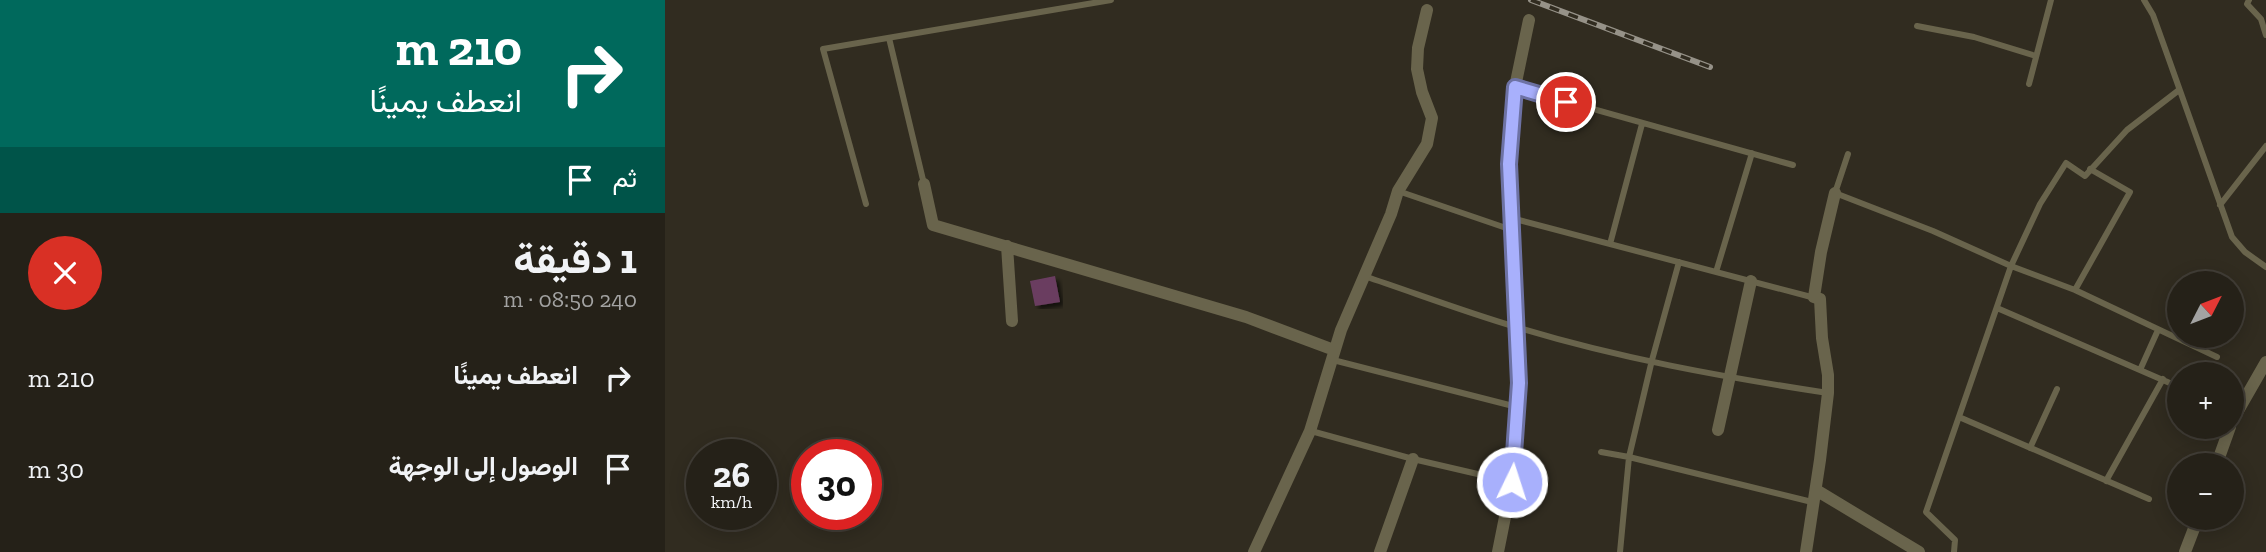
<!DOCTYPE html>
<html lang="ar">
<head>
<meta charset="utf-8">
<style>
  body { margin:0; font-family:"Zilla Slab",Vazirmatn,serif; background:#312e25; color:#f1f3f6; direction:rtl; height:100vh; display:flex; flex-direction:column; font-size:26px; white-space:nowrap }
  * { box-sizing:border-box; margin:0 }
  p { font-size:23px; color:#a3a3a2 }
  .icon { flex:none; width:38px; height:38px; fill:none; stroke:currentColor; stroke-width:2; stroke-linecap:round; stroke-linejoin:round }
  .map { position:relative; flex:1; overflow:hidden; direction:ltr }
  .sheet { display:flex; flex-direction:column; background:#252118; width:665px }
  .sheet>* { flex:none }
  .top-card { background:#00695c; color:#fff; overflow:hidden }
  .needle { width:46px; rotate:48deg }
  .buttons { position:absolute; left:1502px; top:271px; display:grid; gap:14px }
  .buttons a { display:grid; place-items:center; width:77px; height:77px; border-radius:50%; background:#252118; box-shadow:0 4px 18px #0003,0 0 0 2px #423e37; font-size:35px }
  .speed { position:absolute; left:21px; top:439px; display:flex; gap:14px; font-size:35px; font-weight:700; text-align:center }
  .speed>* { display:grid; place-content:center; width:91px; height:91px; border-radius:50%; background:#252118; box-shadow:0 4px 18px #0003,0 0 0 2px #423e37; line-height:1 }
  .speed small { font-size:18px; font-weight:400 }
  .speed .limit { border:10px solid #d22; background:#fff; color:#111 }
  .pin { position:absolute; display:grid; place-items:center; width:60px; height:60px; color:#fff; margin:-30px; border:4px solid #fff; border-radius:50%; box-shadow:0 2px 7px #0007 }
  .me { position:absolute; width:77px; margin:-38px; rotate:4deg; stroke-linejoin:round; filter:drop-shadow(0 0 5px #0008) }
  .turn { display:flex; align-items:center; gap:24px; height:147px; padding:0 28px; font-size:32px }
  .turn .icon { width:91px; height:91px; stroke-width:2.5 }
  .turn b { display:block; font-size:49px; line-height:60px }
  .then { display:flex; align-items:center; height:66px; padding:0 28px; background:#0003; gap:14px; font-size:26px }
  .round { display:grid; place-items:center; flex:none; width:74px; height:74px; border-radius:37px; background:#312e25 }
  .headline { display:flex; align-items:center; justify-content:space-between; height:119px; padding:0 28px }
  h1 { font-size:42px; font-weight:700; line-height:52px }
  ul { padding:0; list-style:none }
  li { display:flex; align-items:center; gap:21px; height:91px; padding:0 28px }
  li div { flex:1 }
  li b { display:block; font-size:26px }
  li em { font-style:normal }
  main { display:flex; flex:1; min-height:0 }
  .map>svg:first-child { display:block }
</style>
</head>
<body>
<main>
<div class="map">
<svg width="1601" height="552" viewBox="0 0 1601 552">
  <defs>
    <filter id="shadow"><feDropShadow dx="4" dy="4" stdDeviation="2" flood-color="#0009"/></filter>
  </defs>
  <rect width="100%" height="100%" fill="#312c20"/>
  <!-- building -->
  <path fill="#6a3d60" filter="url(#shadow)" d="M390 276 395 302 370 306 365 281Z"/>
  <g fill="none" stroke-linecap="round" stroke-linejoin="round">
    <!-- lane -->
    <path stroke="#69644c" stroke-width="6" d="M1479 0 1488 15 1502 54 1567 237 1580 252 1601 267
      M1584 0 1582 4 1596 19 1601 35
      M1252 26 1309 37 1371 56
      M224 38 259 184
      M1364 84 1386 0
      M850 87 1128 165
      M1183 154 1170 193 1268 231 1346 266 1410 290 1552 357
      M733 191 847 230
      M201 204 158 49 446 0
      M1555 205 1601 146
      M846 218 1150 298
      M945 244 977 124
      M1051 272 1087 153
      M699 276C750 293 800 312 851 327 952 358 1058 377 1163 393
      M1410 290 1465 192 1425 169
      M1332 308 1514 387
      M668 360 852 407
      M1475 370 1493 330
      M1294 417 1484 499
      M646 431 748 459 847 482
      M1365 448 1392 389
      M936 452 964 457 1147 502
      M1441 481 1498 379
      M955 552 964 457 987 360 1014 262
      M1289 552 1290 540 1261 512 1346 266 1375 204 1401 163 1420 176 1462 130 1514 90"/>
    <!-- street -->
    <path stroke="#69644c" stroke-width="12" d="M259 184 268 225 581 317 669 350
      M342 246 347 321
      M1566 423 1601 362
      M1053 430 1086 281
      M1551 466 1565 427
      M1151 490 1254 552
      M589 552 645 431 676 330 726 214 733 191 762 144 767 118 757 92 752 69 753 48 762 10
      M715 552 748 459
      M833 552 847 482 854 383 844 165 850 87 864 20
      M1141 552 1155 460 1163 393V375L1157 338 1155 299 1149 297 1156 252 1170 193
      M1520 552 1533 518"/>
    <!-- rail casing -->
    <g stroke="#969288" stroke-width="6">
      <path id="rail" d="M866 0 1045 67"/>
    </g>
    <!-- rail -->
    <use href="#rail" stroke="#312c20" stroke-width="3.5" stroke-dasharray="10" stroke-linecap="butt"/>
  </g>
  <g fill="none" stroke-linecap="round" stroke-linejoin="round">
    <!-- route casing -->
    <g stroke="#6d72a4" stroke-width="18">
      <path id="route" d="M847 482 854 383 844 164 850 87 901 102"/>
    </g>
    <!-- route -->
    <use href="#route" stroke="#a8b0fc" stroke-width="12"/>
  </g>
</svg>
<div class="buttons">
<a><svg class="needle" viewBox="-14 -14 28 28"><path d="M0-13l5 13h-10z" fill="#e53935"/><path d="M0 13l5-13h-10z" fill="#a3a3a2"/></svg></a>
<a>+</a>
<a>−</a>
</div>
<div class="speed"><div>26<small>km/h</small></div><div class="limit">30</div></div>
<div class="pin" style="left:901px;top:102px;background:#d93025"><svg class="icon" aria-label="arrive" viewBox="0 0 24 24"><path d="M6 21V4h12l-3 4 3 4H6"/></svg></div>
<svg class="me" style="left:847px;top:482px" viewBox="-20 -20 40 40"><circle r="17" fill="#a8b0fc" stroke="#fff" stroke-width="3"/><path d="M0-11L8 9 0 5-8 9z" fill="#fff"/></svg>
</div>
<section class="sheet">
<div class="top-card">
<div class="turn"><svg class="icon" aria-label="right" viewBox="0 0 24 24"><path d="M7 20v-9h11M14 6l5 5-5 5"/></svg><div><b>210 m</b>انعطف يمينًا</div></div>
<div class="then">ثم<svg class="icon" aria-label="arrive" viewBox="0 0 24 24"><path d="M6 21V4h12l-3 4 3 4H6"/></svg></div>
</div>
<div class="headline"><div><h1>1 دقيقة</h1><p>240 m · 08:50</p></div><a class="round" style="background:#d93025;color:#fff"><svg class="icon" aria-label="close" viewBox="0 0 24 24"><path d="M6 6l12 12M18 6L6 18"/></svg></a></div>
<ul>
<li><svg class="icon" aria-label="right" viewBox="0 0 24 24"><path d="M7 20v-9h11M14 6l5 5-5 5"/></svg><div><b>انعطف يمينًا</b></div><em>210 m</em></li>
<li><svg class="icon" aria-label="arrive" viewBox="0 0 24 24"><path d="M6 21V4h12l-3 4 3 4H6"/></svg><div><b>الوصول إلى الوجهة</b></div><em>30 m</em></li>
</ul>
</section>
</main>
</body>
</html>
